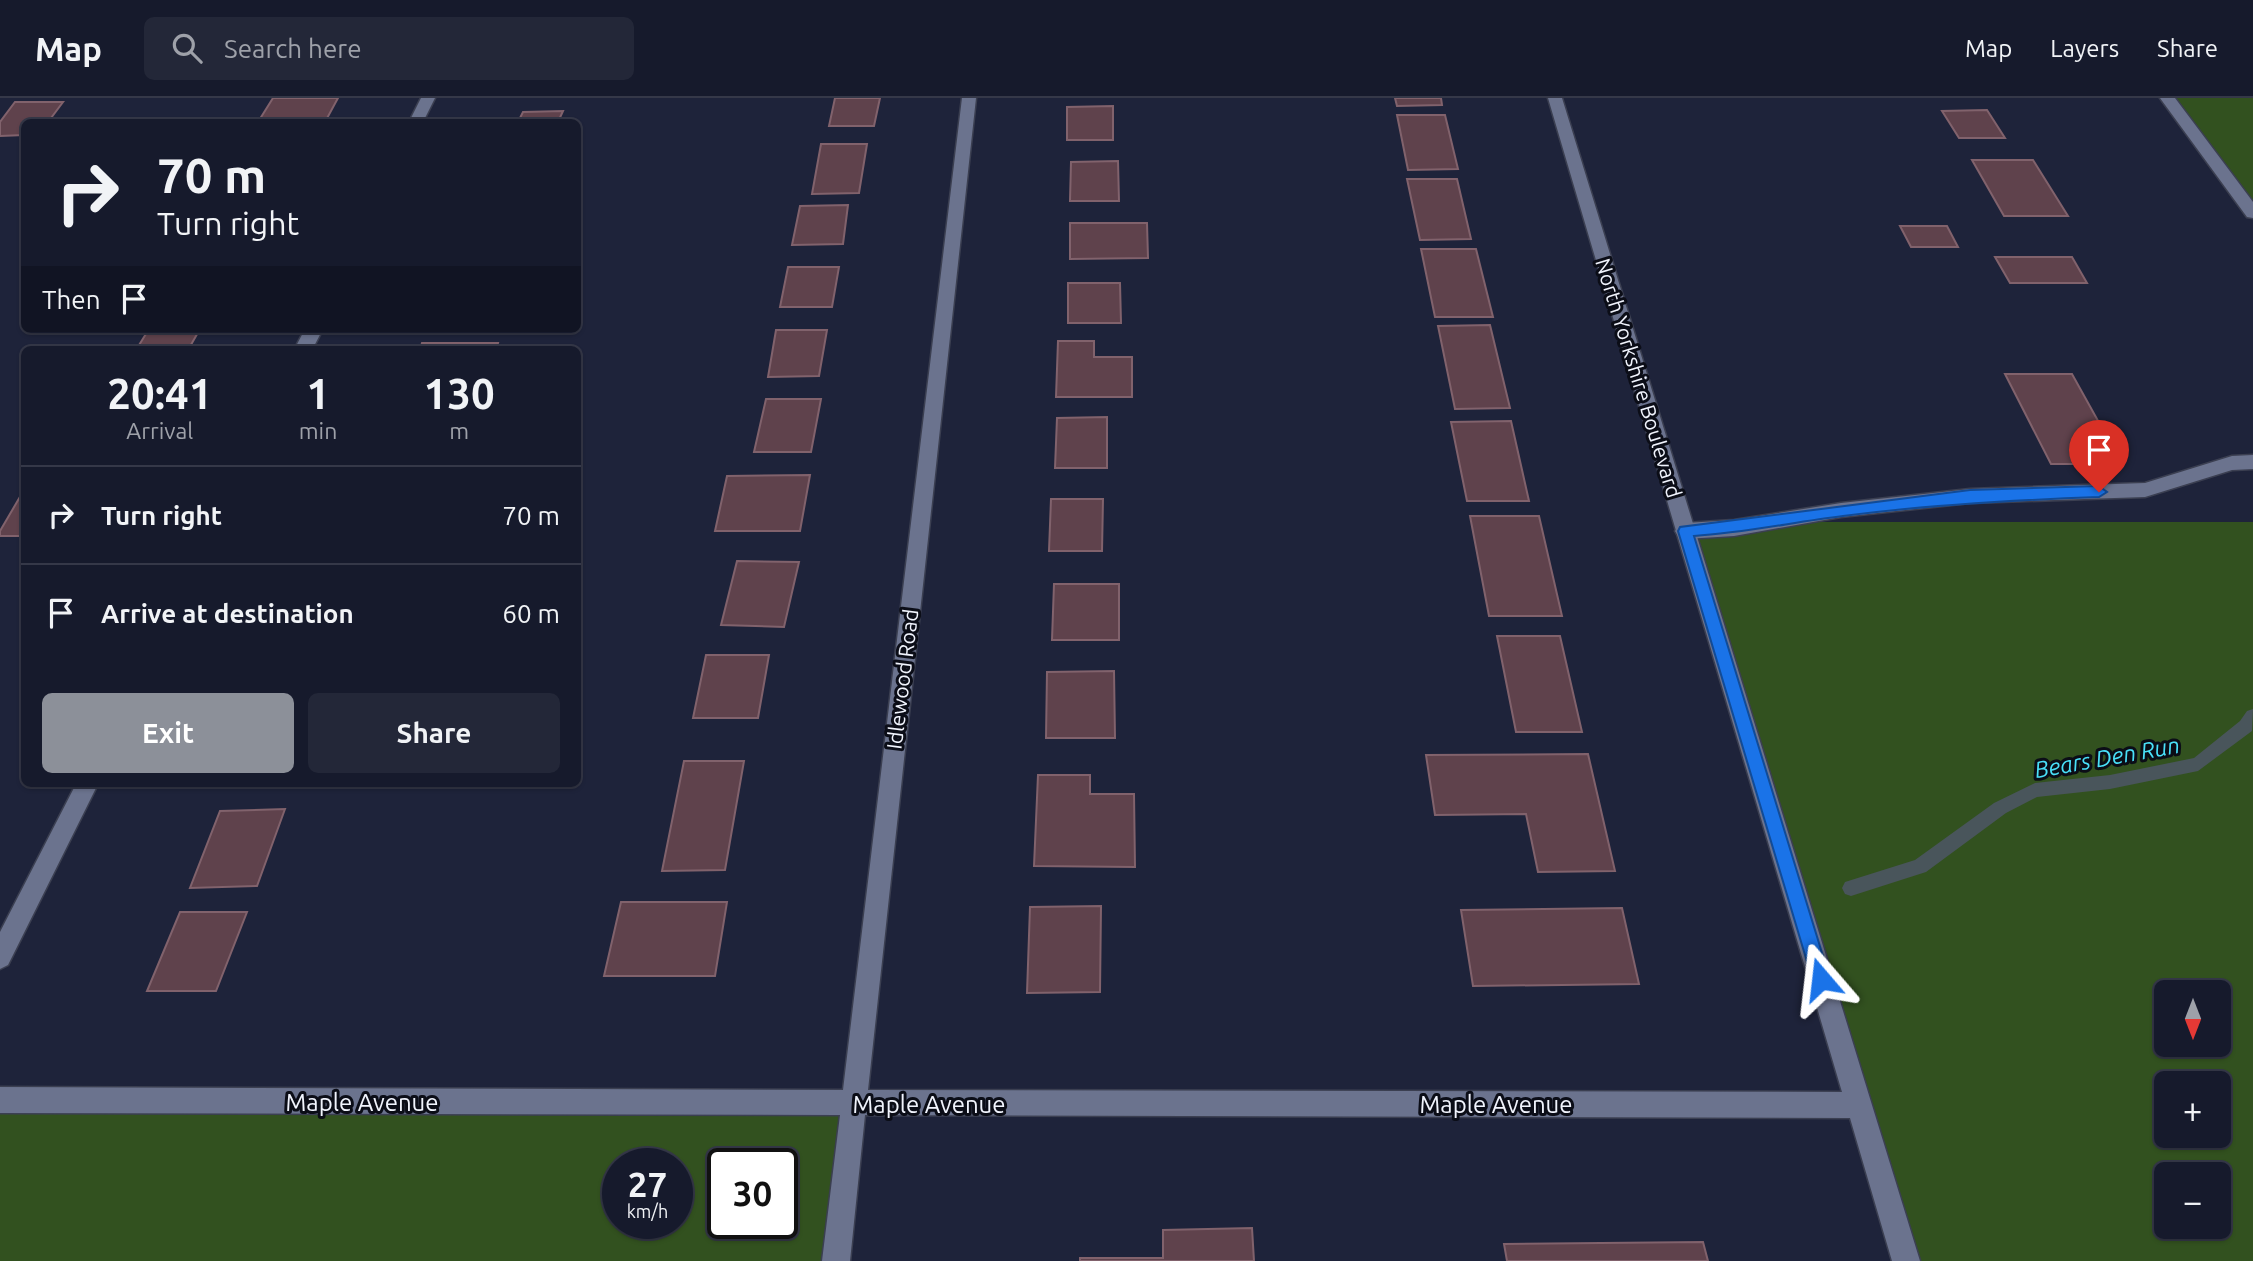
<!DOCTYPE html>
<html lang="en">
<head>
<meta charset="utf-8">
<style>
  body { margin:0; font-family:Ubuntu,sans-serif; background:#232738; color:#f1f3f6; height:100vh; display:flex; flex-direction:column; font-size:26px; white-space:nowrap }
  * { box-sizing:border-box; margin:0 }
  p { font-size:23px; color:#9ea1a9 }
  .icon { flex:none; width:38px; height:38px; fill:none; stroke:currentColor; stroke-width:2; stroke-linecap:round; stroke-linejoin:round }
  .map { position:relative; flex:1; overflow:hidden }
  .panel { position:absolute; left:21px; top:248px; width:560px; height:441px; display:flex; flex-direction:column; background:#161a2c; border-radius:10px; box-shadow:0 2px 5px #0004,0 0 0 2px #353848 }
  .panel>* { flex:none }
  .top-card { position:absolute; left:21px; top:21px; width:560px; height:214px; border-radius:10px; box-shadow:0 2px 5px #0004,0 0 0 2px #353848; background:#161a2c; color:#f1f3f6; overflow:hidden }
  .needle { width:46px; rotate:180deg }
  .buttons { position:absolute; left:2154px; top:882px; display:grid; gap:14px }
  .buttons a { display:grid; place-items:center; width:77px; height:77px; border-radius:10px; background:#161a2c; box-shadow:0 2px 5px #0004,0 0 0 2px #353848; font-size:35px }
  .speed { position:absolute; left:602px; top:1050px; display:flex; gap:14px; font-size:35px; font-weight:700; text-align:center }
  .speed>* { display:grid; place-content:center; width:91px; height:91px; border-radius:50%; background:#161a2c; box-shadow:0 2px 5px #0004,0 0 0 2px #353848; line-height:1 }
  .speed small { font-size:18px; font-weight:400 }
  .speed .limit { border:4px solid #111; border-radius:10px; background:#fff; color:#111 }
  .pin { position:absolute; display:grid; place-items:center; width:60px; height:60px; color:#fff; margin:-72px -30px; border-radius:50% 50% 50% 0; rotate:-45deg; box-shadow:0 0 7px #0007 }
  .pin .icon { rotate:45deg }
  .me { position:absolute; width:77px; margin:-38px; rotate:343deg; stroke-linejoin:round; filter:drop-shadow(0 0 5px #0008) }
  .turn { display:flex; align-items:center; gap:24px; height:147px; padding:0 21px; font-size:32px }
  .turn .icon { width:91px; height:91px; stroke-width:2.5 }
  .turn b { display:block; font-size:49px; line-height:60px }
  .then { display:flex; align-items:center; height:66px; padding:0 21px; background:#0003; gap:14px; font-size:26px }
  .eta { display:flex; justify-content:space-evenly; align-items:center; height:119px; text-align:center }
  .eta b { font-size:42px; font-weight:600; line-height:49px }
  .action { display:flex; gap:14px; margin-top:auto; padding:14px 21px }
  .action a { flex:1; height:80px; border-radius:10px; background:#8c9099; color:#fff; font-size:28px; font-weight:600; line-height:80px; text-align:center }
  .action a+a { background:#232738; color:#f1f3f6 }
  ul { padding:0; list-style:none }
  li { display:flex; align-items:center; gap:21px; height:98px; padding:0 21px; border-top:2px solid #353848 }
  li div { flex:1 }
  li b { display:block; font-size:26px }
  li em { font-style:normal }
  header { display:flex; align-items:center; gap:42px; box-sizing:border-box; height:98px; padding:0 35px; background:#161a2c; border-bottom:2px solid #353848 }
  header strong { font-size:33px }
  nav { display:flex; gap:38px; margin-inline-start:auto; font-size:24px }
  .search { width:490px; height:63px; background:#232738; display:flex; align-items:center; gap:18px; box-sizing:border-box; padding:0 24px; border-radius:10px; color:#9ea1a9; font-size:26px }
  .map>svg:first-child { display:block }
</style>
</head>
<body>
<header>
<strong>Map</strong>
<div class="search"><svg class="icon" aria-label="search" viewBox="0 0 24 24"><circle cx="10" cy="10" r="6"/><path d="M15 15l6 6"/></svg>Search here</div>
<nav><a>Map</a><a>Layers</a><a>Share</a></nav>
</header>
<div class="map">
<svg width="2253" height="1163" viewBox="0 0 2253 1163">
  <rect width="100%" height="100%" fill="#1e233a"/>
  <!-- green -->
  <path fill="#32511f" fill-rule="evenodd" d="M2167 0H2253V115Z
    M1683 424H2253V1163H1906ZM2166 894H2219V947H2166ZM2166 985H2219V1038H2166ZM2166 1076H2219V1129H2166Z
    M0 1002 854 1005 836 1163H0ZM618 1066H677V1125H618ZM723 1066H782V1125H723Z"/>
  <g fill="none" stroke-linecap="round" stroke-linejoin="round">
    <!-- stream -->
    <path fill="#49555b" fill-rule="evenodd" d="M2253 611 2252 633 2198 673 2110 691 2037 699 2006 715 1926 774 1851 798 1845 796 1842 790 1845 784 1915 762 1994 705 2035 685 2110 677 2194 660 2240 623 2247 613Z"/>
  </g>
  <!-- building -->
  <path fill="#5f424c" stroke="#81626c" stroke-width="2" d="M273 0H338L325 24H258Z
    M835 0H880L874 28H829Z
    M1395 0H1441L1442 7 1397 8Z
    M15 4H63L48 24H24V37L0 38V24Z
    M1113 8V42H1067V9Z
    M1987 12 2005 40H1959L1942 13Z
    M563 13 558 24H518L523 14Z
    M1397 17H1445L1458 71 1408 72Z
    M821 46H867L859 95 812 96Z
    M1972 62H2033L2068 118H2004Z
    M1118 63 1119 103H1070L1071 64Z
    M1407 81H1457L1471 141 1420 142Z
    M848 107 843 146 792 147 800 108Z
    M1070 125H1147L1148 160 1070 161Z
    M1900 128H1947L1958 149H1911Z
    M1421 151H1476L1493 219H1435Z
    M1995 159H2072L2087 185H2010Z
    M788 169H839L832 209H780Z
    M1068 185H1120L1121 225H1068Z
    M1490 227 1510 310 1455 311 1438 228Z
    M149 231H200L188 252H136Z
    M776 232H827L819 278 768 279Z
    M1058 243H1094V259H1132V299H1056Z
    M422 245H498L496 252H420Z
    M2005 276H2072L2122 366H2051Z
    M766 301H821L811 354H754Z
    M1107 319V370H1055L1057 320Z
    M1511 323 1529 403H1467L1451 324Z
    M810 377 800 433H715L727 378Z
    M24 392V438H0V433Z
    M1051 401H1103L1102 453H1049Z
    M1470 418H1539L1562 518H1489Z
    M737 463 799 464 784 529 721 527Z
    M1054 486H1119V542H1052Z
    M1497 538H1560L1582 634H1516Z
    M706 557H769L758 620H693Z
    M1114 573 1115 640H1046L1047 574Z
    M1588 656 1615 773 1538 774 1526 716 1435 717 1426 657Z
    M684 663H744L725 772 662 773Z
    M1038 677H1090V696H1134L1135 769 1034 768Z
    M285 711 257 788 190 790 220 713Z
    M621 804H727L715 878H604Z
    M1101 808 1100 894 1027 895 1030 809Z
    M1622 810 1639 886 1473 888 1461 812Z
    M180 814H247L216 893H147Z
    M1252 1130 1254 1163H1080V1160H1163V1132Z
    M1703 1144 1708 1163H1507L1504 1146Z"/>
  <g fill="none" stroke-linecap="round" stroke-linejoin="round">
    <!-- lane casing -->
    <g stroke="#3b3f51" stroke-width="3">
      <path id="lane" d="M2253 357V371L2232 372 2145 399 1970 405 1841 419 1734 438 1685 441 1678 438 1675 433 1678 428 1685 425 1734 422 1841 405 1970 391 2145 385 2232 358Z"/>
    </g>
    <!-- street casing -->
    <g stroke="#3b3f51" stroke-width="3">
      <path id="street" d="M421 0H435L423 24H409Z
        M962 0H976L868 992 1842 994 1548 0H1562L1920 1163H1892L1850 1020 865 1017 850 1163H822L840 1017 0 1015V989L843 992Z
        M305 231H323L312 252H294Z
        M76 686H98L8 867 0 871V834Z"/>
    </g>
    <!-- secondary casing -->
    <g stroke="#3b3f51" stroke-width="3">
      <path id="secondary" d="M2160 0H2175L2253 104V120L2247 119Z"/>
    </g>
    <!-- lane -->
    <use href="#lane" fill="#6b738e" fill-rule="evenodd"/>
    <!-- street -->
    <use href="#street" fill="#6b738e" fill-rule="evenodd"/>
    <!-- secondary -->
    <use href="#secondary" fill="#6b738e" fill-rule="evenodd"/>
  </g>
  <!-- route -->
  <path fill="#1a73e8" stroke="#114b97" stroke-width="2" d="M2099 388 2107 394 2099 399C2013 402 1928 407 1843 418 1793 424 1745 435 1694 438L1830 881 1827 887 1821 890 1814 887 1678 433 1680 429 1970 392Z"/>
  <g text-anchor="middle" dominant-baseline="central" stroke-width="6" stroke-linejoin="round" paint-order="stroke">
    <!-- street labels -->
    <g font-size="21" fill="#f1f4fd" stroke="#0b0d17">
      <text transform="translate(1639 280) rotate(73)">North Yorkshire Boulevard</text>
      <text transform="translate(902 581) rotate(-83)">Idlewood Road</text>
    </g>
    <!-- water labels -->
    <g font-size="23" font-style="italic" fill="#49e0f8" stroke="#0b0d17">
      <text transform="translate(2107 659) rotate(-10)">Bears Den Run</text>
    </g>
    <!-- near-street labels -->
    <g font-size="24" fill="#f1f4fd" stroke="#0b0d17">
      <text x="362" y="1004">Maple Avenue</text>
      <text x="929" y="1006">Maple Avenue</text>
      <text x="1496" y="1006">Maple Avenue</text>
    </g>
  </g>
</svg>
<div class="buttons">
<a><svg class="needle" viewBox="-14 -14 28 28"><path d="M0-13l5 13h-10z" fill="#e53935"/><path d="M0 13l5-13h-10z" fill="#9ea1a9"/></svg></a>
<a>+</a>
<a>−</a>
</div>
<div class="speed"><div>27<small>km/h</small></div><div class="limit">30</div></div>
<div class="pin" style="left:2099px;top:394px;background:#d93025"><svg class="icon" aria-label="arrive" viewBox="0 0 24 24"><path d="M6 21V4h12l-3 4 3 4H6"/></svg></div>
<svg class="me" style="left:1821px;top:881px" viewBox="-20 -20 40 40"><path d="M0-17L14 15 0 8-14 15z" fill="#1a73e8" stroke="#fff" stroke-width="4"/></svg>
<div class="top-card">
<div class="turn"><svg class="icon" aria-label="right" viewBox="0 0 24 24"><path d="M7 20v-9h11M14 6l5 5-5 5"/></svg><div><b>70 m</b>Turn right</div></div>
<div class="then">Then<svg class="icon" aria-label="arrive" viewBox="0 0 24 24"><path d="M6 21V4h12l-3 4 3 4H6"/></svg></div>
</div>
<section class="panel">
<div class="eta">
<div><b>20:41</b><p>Arrival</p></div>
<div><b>1</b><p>min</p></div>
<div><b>130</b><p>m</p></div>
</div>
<ul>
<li><svg class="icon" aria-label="right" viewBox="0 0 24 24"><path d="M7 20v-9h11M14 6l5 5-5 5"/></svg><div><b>Turn right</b></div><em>70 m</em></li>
<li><svg class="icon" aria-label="arrive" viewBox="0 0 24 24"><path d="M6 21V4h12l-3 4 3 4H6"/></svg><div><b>Arrive at destination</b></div><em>60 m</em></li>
</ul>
<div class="action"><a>Exit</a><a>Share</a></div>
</section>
</div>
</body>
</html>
